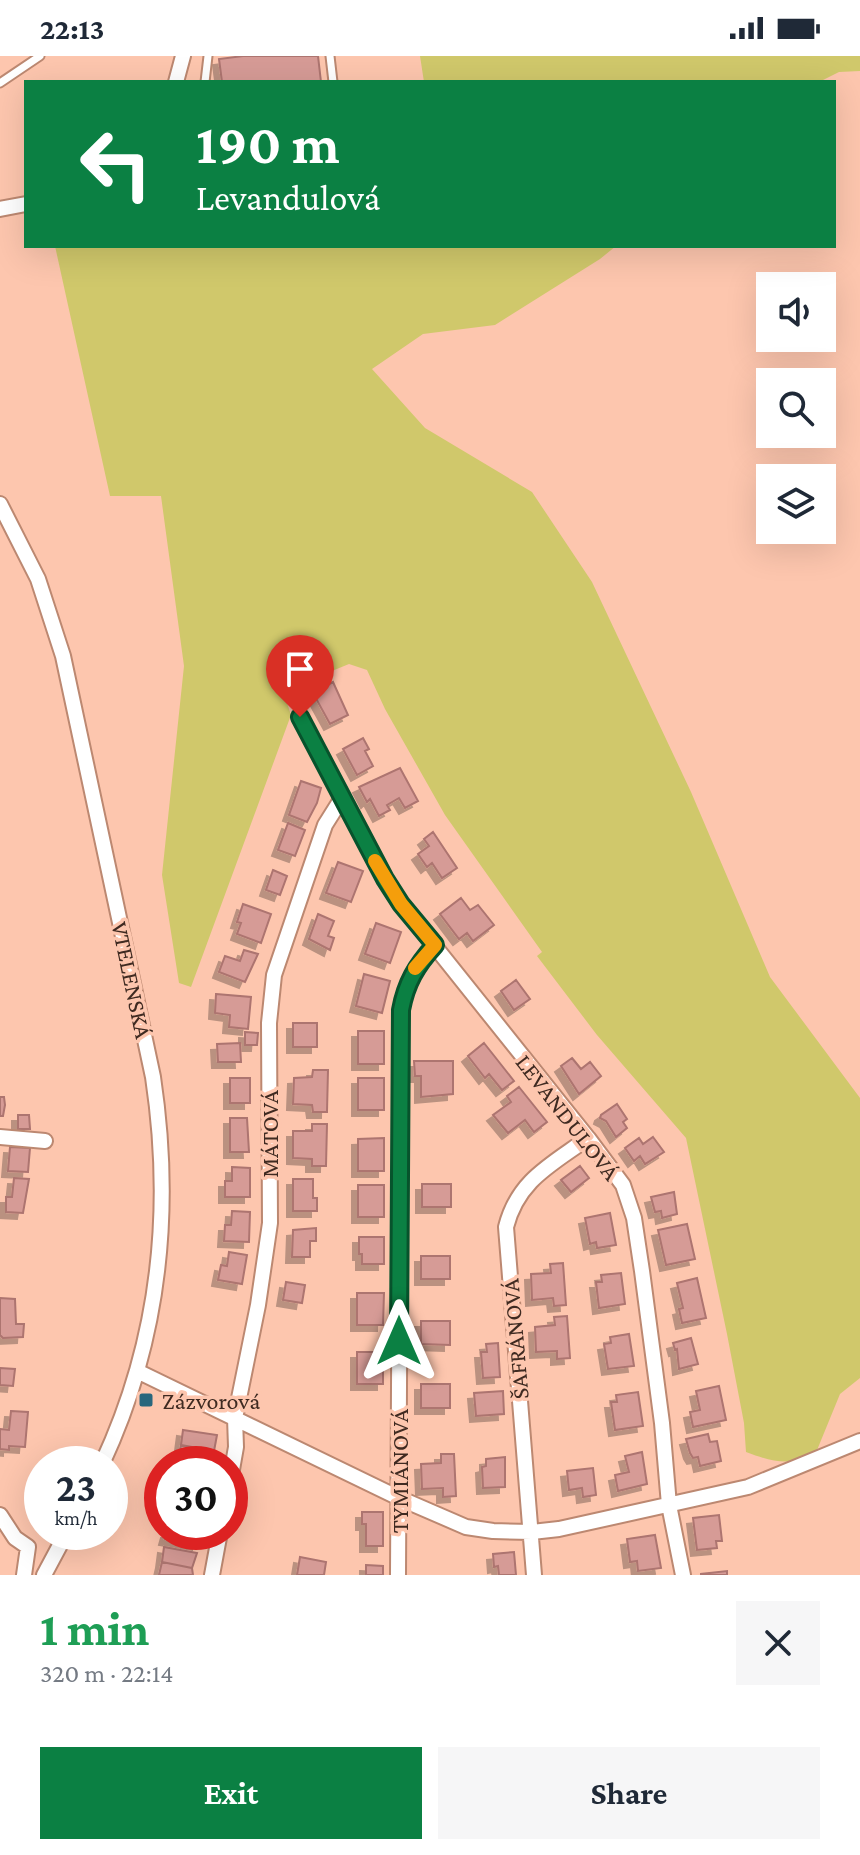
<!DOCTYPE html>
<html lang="en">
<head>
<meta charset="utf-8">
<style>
  body { margin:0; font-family:"Crimson Pro",serif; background:#f6f6f7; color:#1f2937; height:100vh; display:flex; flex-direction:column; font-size:30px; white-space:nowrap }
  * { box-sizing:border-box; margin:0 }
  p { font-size:26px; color:#747a83 }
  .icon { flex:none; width:44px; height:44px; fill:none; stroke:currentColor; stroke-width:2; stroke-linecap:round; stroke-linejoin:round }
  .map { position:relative; height:1519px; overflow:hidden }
  .sheet { display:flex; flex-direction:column; background:#fff; flex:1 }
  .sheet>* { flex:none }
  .guide { position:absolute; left:24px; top:24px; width:812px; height:168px; border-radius:0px; box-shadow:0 8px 32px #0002; background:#0b8043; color:#fff; overflow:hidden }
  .fabs { position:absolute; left:756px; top:216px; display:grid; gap:16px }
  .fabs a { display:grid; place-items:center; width:80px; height:80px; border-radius:0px; background:#fff; box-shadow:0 8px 32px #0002; font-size:40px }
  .speed { position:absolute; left:24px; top:1390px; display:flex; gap:16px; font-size:40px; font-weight:700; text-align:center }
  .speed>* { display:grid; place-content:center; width:104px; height:104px; border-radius:50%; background:#fff; box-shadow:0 8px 32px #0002; line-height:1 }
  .speed small { font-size:20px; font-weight:400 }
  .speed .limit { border:12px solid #d22; background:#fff; color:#111 }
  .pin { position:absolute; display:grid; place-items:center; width:68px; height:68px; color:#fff; margin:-82px -34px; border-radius:50% 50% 50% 0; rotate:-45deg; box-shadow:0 0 8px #0007 }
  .pin .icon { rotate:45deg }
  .me { position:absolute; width:88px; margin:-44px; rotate:0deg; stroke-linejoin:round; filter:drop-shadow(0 0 6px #0008) }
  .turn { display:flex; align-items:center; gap:28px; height:168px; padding:0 40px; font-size:36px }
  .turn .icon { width:104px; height:104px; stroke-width:2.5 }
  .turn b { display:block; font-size:56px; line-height:68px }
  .round { display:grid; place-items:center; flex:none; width:84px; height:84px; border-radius:0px; background:#f6f6f7 }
  .headline { display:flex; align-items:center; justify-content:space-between; height:136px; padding:0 40px }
  h1 { font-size:48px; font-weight:700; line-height:60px; color:#1e9e55 }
  .primary-button { display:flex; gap:16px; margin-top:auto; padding:16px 40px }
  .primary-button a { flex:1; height:92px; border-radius:0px; background:#0b8043; color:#fff; font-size:32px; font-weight:700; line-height:92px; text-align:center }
  .primary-button a+a { background:#f6f6f7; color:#1f2937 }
  .status { display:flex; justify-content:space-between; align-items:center; height:56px; padding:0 40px; background:#fff; direction:ltr }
  .status svg { height:22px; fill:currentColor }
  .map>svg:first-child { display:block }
</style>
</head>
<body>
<div class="status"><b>22:13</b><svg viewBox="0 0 49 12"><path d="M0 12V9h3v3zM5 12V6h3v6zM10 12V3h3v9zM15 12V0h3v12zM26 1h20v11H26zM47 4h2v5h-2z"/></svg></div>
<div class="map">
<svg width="860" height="1519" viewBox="0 0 860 1519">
  <defs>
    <filter id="shadow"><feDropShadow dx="-6" dy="6" stdDeviation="0" flood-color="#0004"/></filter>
  </defs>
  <rect width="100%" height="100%" fill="#fdc6ae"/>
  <!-- green -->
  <path fill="#d0c86b" d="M420 0H860V15L839 16 819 26H424Z
    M55 190H616L600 203 495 269 423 278 372 313 425 372 532 436 592 526 691 736 770 921 860 1042V1322L840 1338 815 1399C788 1410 773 1406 746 1396L744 1367 727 1278 686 1082 597 979 537 900 542 896 445 759 385 653 367 614 349 608 283 635 291 659 191 931 179 927 162 819 184 610 161 440H110Z"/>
  <!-- building -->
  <path fill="#d69b96" stroke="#ad7470" stroke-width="2" filter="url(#shadow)" d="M243 0H318L321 26H222L219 3Z
    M333 626 348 659 330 668 313 637Z
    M363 682 369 693 365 695 373 710 357 719 343 693Z
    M400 712 418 745 405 752 399 742 387 749 390 754 379 760 370 743 367 746 359 731Z
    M301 725 321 732 317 747 307 766 289 759Z
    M288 767 305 774 295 800 278 794Z
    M433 776 457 812 442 822 432 807 427 811 418 798 429 790 424 783Z
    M338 806 363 815 351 846 326 837Z
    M273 814 287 820 280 839 266 834Z
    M461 842 470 854 478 849 494 869 473 885 467 877 459 883 440 858Z
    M243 848 271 858 261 887 237 878 241 867 237 866Z
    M318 858 334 865 328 880 334 882 330 894 309 883Z
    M376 867 401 876 390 907 365 898Z
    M244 894 258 898 245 926 219 916 225 900 240 905Z
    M364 918 390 925 382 957 356 950Z
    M516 924 530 943 514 954 501 935Z
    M216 938 251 941 248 973 229 971 230 959 215 957Z
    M293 967H317V991H293Z
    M358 975H384V1008H358Z
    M245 976 258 977 257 989H245Z
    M240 987 241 1006H218L217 988Z
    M484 987 514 1025 502 1034 489 1018 485 1022 468 1000Z
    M572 1002 581 1013 590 1006 601 1020 579 1038 561 1010Z
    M414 1005H453V1038L421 1041V1020H415Z
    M313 1014H328L327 1056H313L312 1049 293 1048 294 1022 312 1021Z
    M230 1022H250V1047H230Z
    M358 1022H384V1054H358Z
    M519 1031 547 1066 534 1076 525 1064 508 1077 493 1059 511 1046 507 1040Z
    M0 1041H4L5 1049 3 1060H0Z
    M617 1048 627 1063 623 1066 627 1072 616 1081 606 1065 600 1062 601 1059Z
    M18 1059H29L30 1073H18Z
    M230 1062H247L249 1096H230Z
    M312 1068H327L326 1110H312V1103L293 1102V1075H312Z
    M653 1081 664 1096 645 1108 640 1100 634 1105 625 1092 639 1082 643 1088Z
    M384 1082V1115H358V1083Z
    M10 1091 30 1092 28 1116 8 1115Z
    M580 1110 589 1122 571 1136 561 1124Z
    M232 1111 250 1112V1141H225V1125H232Z
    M14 1122 29 1123 23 1157 6 1156V1141H12Z
    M293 1123H313V1142H317V1155H293Z
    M422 1128H451V1151H422Z
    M358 1129H384V1161H358Z
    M674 1136 677 1158 662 1162 661 1155 655 1156 651 1141Z
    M232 1155 250 1156 249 1186 224 1185 225 1169H231Z
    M610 1157 616 1189 597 1192 596 1186 590 1188 585 1162Z
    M687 1168 695 1203 666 1209 658 1174Z
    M316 1172V1185H310V1201H292L293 1174Z
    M359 1181H384V1208H362V1198H359Z
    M229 1196 247 1199 242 1228 218 1224 221 1209 227 1210Z
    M421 1200H450V1223H421Z
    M563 1207 566 1249 554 1250 553 1242 532 1244 531 1218 551 1217 550 1208Z
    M621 1217 625 1248 599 1252 596 1226H602L601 1219Z
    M697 1222 706 1262 682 1267 679 1253 683 1252 677 1227Z
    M286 1226 305 1229 302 1247 283 1244Z
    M357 1237H384L383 1269H357Z
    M0 1242 15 1243 16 1268H24L23 1281 3 1282 0 1279Z
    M567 1260 570 1302 557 1303V1295L536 1296 535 1271 555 1269 554 1261Z
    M421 1265H450V1289L421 1288Z
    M629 1278 634 1310 608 1313 604 1288 611 1287 610 1281Z
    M691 1282 698 1308 679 1313 677 1293 675 1294 673 1287Z
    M498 1287 500 1321 483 1322 481 1296H487L486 1288Z
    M357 1296H383V1328H357Z
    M0 1312 15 1313 13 1330 0 1329Z
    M421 1328H450V1352H421Z
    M719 1330 726 1364 693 1371 690 1356 700 1354 696 1335Z
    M503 1335 504 1358 476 1360 474 1337Z
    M638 1336 643 1370 615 1374 611 1346H617L616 1339Z
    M11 1355 28 1356 25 1391 9 1390V1394L0 1393V1373L9 1374Z
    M183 1374 217 1379 214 1395 181 1389Z
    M708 1378 710 1386 717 1385 721 1405 700 1410 698 1401 693 1402 690 1397 686 1383Z
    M181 1389 214 1395 212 1408 178 1405Z
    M642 1396 647 1428 618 1435 615 1419 629 1416 625 1400Z
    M441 1398H454L456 1440 443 1441V1432L422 1433 421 1408 441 1407Z
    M505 1401V1431L483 1432 482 1411 486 1410V1403Z
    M593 1412 596 1439 583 1441 582 1432 569 1434 567 1415Z
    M362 1456H383V1490H366V1468H362Z
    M719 1459 722 1485H716L717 1492 697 1494 693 1462Z
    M167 1476H198V1488L165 1483Z
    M655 1479 661 1512 638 1515 637 1505 630 1506 627 1483Z
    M164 1491 197 1497 192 1512 162 1506Z
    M514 1496 516 1519H499L498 1510 494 1511 493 1498Z
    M300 1501 326 1506 324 1519H297Z
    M162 1506 192 1512 193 1519H159Z
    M366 1509 383 1510V1519H366Z
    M727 1515V1519H701V1518Z"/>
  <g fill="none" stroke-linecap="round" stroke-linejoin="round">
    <!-- service casing -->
    <g stroke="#bc8871" stroke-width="11">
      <path id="service" d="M330 0 333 26
        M205 26 208 0
        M0 27 40 0"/>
    </g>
    <!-- minor casing -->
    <g stroke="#bc8871" stroke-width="18">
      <path id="minor" d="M176 26 183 0
        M0 153 26 148
        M0 448 38 523 63 600 153 1021C173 1154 159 1286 102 1408
        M300 661 385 823 401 848 588 1082 623 1129 634 1162 642 1215 662 1367 669 1449 683 1519
        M0 1081 45 1085
        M137 1315 399 1442 466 1471 493 1475 532 1476 559 1473 748 1431 860 1385
        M230 1425 236 1391 235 1362 258 1249 270 1167 269 967 274 919 325 769 342 742
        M0 1459 15 1482 28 1491 24 1519
        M44 1519 67 1476
        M212 1519 220 1476
        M398 1519 401 954C406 927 416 910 435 889
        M534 1519 506 1171C518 1124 551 1109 588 1082"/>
    </g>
    <!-- service -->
    <use href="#service" stroke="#fff" stroke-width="7"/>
    <!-- minor -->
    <use href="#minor" stroke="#fff" stroke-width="14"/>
  </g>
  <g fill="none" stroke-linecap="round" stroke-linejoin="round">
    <!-- route casing -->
    <g stroke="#07532c" stroke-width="20">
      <path id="route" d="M300 661 385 823 401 848 435 889C416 910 406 927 401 954L399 1285"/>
    </g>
    <!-- route -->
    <use href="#route" stroke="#0b8043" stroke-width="14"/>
    <!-- slow -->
    <path stroke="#f59e0b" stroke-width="14" d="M375 805 401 848 435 889 415 912"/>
  </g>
  <!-- markers -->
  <rect fill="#29677d" stroke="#fdc6ae" stroke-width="3" x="138" y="1336" width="16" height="16" rx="4"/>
  <g text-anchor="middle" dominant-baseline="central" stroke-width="7" stroke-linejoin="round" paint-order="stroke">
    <!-- street labels -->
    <g font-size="24" fill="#3f2a21" stroke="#fdc6ae">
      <text transform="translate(132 924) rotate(78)">VTELENSKÁ</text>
      <text transform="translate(568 1061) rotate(52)">LEVANDULOVÁ</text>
      <text transform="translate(269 1078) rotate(-90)">MÁTOVÁ</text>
      <text transform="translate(515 1283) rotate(-95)">ŠAFRÁNOVÁ</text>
      <text transform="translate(399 1415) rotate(-90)">TYMIÁNOVÁ</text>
    </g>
    <!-- poi labels -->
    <g font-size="24" fill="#3f2a21" stroke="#fdc6ae" text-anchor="start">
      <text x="162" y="1344">Zázvorová</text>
    </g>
  </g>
</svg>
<div class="fabs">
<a><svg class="icon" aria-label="sound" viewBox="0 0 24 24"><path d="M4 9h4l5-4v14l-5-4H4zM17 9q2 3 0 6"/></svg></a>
<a><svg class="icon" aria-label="search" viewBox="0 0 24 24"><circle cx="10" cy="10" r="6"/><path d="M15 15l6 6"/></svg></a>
<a><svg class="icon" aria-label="layers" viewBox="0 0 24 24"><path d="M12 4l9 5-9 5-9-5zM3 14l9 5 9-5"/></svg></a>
</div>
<div class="speed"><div>23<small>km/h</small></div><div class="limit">30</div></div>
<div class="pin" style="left:300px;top:661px;background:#d93025"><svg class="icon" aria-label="arrive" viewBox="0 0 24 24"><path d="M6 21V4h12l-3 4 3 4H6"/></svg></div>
<svg class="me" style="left:399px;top:1285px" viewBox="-20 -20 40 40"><path d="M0-17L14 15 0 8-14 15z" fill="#0b8043" stroke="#fff" stroke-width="4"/></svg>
<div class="guide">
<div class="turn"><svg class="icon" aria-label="left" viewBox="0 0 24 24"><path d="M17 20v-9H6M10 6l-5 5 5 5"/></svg><div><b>190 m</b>Levandulová</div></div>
</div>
</div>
<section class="sheet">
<div class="headline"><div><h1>1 min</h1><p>320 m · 22:14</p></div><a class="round"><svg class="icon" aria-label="close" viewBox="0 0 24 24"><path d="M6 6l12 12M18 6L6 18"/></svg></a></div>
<div class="primary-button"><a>Exit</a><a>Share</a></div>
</section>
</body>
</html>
